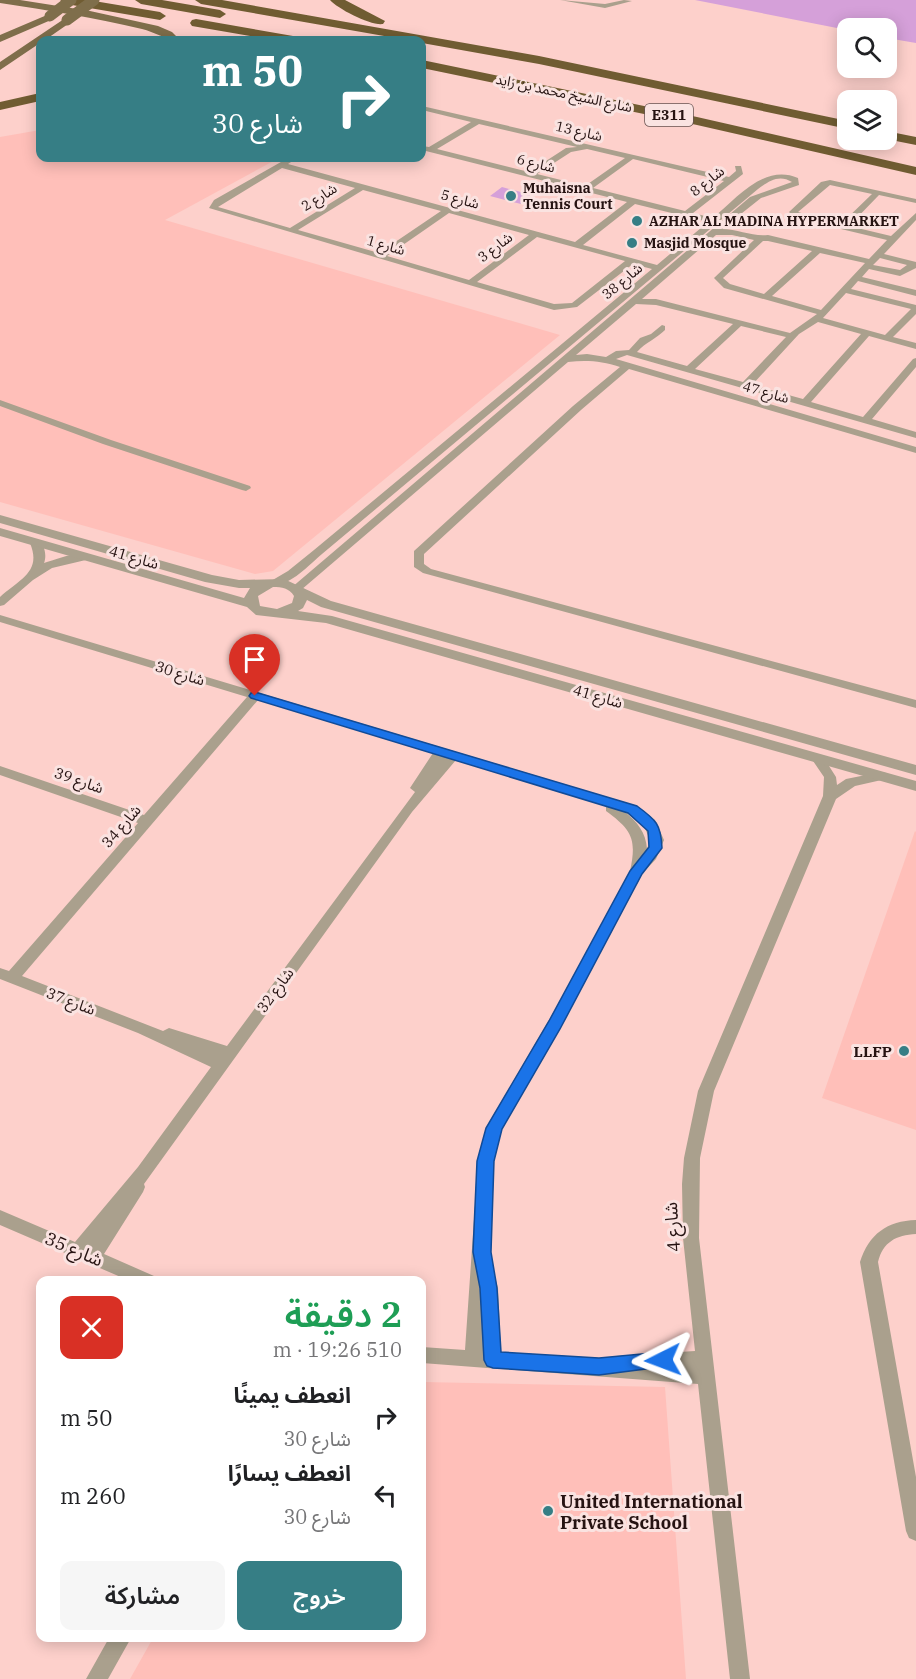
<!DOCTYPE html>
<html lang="ar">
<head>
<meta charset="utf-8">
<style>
  body { margin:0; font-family:"IBM Plex Serif","Noto Sans Arabic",serif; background:#f6f6f6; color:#202124; direction:rtl; height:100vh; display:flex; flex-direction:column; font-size:22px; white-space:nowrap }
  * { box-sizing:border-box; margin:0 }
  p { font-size:20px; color:#757577 }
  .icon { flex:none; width:33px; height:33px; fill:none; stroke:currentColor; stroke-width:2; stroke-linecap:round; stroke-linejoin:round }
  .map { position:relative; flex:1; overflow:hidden; direction:ltr }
  .panel { position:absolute; left:36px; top:1276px; width:390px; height:366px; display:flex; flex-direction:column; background:#fff; border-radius:12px; box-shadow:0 3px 15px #0003; direction:rtl }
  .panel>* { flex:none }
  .hud { position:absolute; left:36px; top:36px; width:390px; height:126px; border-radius:12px; box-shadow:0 3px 15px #0003; direction:rtl; background:#367e85; color:#fff; overflow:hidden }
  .tools { position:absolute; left:837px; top:18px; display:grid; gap:12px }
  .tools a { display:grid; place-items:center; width:60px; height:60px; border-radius:12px; background:#fff; box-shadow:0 3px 15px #0003; font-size:30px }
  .pin { position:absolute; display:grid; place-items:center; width:51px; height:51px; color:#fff; margin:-62px -26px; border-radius:50% 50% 50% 0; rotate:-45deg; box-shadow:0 0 6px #0007 }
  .pin .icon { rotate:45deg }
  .me { position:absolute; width:66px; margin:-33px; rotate:267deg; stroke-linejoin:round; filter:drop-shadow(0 0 4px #0008) }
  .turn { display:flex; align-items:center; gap:21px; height:126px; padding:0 24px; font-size:27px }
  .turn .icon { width:78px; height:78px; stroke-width:2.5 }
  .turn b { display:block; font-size:42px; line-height:51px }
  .round { display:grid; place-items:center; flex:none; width:63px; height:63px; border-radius:12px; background:#f6f6f6 }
  .head { display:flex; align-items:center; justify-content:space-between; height:102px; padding:0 24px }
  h1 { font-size:36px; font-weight:600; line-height:45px; color:#1e9e55 }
  .button { display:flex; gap:12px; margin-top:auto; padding:12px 24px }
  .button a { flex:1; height:69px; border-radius:12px; background:#367e85; color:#fff; font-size:24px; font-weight:600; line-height:69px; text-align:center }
  .button a+a { background:#f6f6f6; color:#202124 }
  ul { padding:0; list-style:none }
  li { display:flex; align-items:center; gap:18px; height:78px; padding:0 24px }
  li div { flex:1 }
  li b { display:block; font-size:22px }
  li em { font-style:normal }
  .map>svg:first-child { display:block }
</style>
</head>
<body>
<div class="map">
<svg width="916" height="1679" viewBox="0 0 916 1679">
  <rect width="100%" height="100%" fill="#fdd0cb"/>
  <!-- built -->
  <path fill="#ffbfb9" d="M40 130V158H279L165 220 560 335 273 571 255 574 0 502V137Z
    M915 831 916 832V1130L822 1098Z
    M422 1382 665 1387 686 1679H130L153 1638H422Z"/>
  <!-- green -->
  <path fill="#d5a0d9" d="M695 0H916V43L887 38 886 28 847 30Z
    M502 187 532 195 521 204 490 196Z"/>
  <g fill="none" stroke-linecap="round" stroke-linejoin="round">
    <!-- minor -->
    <path fill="#aaa08d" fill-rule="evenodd" d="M560 0 605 4 624 0 632 1 605 8Z
      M422 106 729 177 736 171 735 166H741L743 174 693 213 713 218C736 199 764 163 798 178L799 185 761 198 722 229C738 229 753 237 768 235L869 259 887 240 795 218 789 212 821 182 830 180 916 199V203L879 195 849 226 891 236 916 213V220L884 254 916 262V268L900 276 869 269 862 277 916 290V296L858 281 851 289 916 305V314L893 337 916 343V349L869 336 811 402 863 417 913 359 916 358V367L872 419 916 432V438L627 355 616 359 916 447V453L629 369 581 410 424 554V564L431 569 916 700V708L423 573 414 567V551L573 406 620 367C602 361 587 360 568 362L301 590 297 591 291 588 750 197 792 182C779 174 769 181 758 189L322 554C309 565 288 588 271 585V581L288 571 314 550 652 269 633 264 577 307 554 310 209 208 214 200 288 158H297L288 164 575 242 627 202 422 150V146L429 147 471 122 422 110ZM479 124 577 147 566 148 529 172 437 149ZM587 149 625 158 585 186 537 174 571 152ZM633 159 724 181 685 211 593 188ZM282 168 355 188 290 228 218 207ZM830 185 872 194 841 224 798 212ZM363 190 441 211 379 253 298 230ZM635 204 708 222 657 265 583 245ZM449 213 529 235 469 280 387 256ZM716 235H732L754 240 714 278 724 288 817 314 790 333 656 299H642ZM537 237 625 261 572 303 554 304 477 282ZM763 241H768L812 251 764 294 730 284 723 278ZM820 253 865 263 821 310 772 296ZM880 258 907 265 900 270 873 265ZM846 293 911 309 885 335 823 318ZM636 304 656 305 733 324 687 366 637 352C646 342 656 339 665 330V326L662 325 651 334 640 338 629 350 616 351 606 357 587 354 576 355ZM818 322 861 334 803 399 752 385 799 334ZM741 326 786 337 743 382 695 369Z
      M0 400 111 440 250 486 251 488 246 491 242 490 103 444 0 406Z
      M36 540C45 542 47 556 44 563 57 559 81 549 92 557L90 559 52 568 33 580 4 605 0 606V597C20 579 42 572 30 543Z
      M0 615 637 806 655 820 664 840 656 859 642 874 566 1016 502 1129 494 1161 490 1258 498 1288 501 1353 609 1360 616 1356 695 1351 683 1238 682 1184 684 1158 698 1091 823 796 824 777 811 758 812 755H822L836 777 837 785 846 779 881 772 886 773 887 776 886 779 855 786 836 799 714 1091 700 1158 699 1238 750 1679H730L698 1384 422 1363V1347L465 1350 478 1161 486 1128 556 1008 630 871C637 839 632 830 606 811V806L456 760 412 812 144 1184 145 1187 143 1192 104 1254 154 1276 157 1281H130L0 1225V1210L75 1242 138 1167 211 1067 138 1033 0 979V968L9 971 138 823 0 775V766L144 815 247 697 0 622ZM258 700 433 753 410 788 415 792 227 1046 169 1028 163 1031 22 976ZM625 812 644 826 650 840 647 849C646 832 637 822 625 812Z
      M916 1220V1234C896 1235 883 1242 878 1262L916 1477V1541L909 1538 906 1531 860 1262C869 1234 887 1221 916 1220Z
      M109 1638H131L108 1679H86Z"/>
    <!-- tertiary -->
    <path fill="#aaa08d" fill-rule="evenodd" d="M0 515 212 575 239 580 284 579 331 601 916 765V775L321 607 307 600 303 608 298 611 332 616 916 781V791L326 623 256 615 247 607 0 536V528L244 598 250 588H239L205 582 0 523ZM273 587C282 587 289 588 294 596L292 603 277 609 260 606 258 596Z"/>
    <!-- primary -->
    <path fill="#7f6e4b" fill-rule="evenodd" d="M0 0H20L90 11 158 26 172 32 180 40C167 41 155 32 142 29 95 18 48 10 0 3Z
      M47 15 52 18 51 20 0 42V35Z
      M67 17 71 18V22L45 40H40V43L0 70V62Z"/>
    <!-- motorway -->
    <path fill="#705c32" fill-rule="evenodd" d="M60 0H88L160 12 166 16 160 20 66 4Z
      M135 0H162L220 10 226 14 220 18 141 4Z
      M195 0H222L539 56 848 121V129L539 64 422 43V40H407L201 4Z
      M330 0H345L385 21 383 24C371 26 338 9 330 0Z
      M196 19 293 36 299 40H274L192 26 190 23 192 20Z
      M422 60 697 117 916 167V175L697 125 422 68Z
      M40 93V101L0 110V102Z
      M886 131 916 137V145L886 139Z"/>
    <!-- primary-bridge -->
    <path stroke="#7f6e4b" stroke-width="11" d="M50 16 71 0
      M67 20 94 0"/>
  </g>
  <!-- route -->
  <path fill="#1a73e8" stroke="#114b97" stroke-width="1.5" d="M255 692 637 806C656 820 661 824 662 848L642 874 560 1029 502 1129 494 1161 491 1252 497 1288 501 1352 599 1358 663 1352 669 1354 672 1360 669 1366 599 1375 493 1368 487 1366 484 1360 480 1288 473 1252 477 1161 486 1128 549 1021 630 871 649 847 648 831 628 813 251 698 249 696 251 693Z"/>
  <!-- markers -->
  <g fill="#367e85" stroke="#fae3e1" stroke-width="2">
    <circle cx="511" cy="196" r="6"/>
    <circle cx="637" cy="221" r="6"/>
    <circle cx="632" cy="243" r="6"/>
    <circle cx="904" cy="1051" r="6"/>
    <circle cx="548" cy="1511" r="6"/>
  </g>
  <g text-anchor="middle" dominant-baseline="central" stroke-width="6" stroke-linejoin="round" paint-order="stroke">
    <!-- far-street labels -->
    <g font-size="14" fill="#261312" stroke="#fae3e1">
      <text transform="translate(564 93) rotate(12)">شارع الشيخ محمد بن زايد</text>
      <text transform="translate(579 131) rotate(13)">شارع 13</text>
      <text transform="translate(536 163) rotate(14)">شارع 6</text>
      <text transform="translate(707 181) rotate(-38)">شارع 8</text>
      <text transform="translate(319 197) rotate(-32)">شارع 2</text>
      <text transform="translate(460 199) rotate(15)">شارع 5</text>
      <text transform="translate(386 245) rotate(16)">شارع 1</text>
      <text transform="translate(495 247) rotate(-37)">شارع 3</text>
      <text transform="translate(622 281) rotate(-40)">شارع 38</text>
      <text transform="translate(766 392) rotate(16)">شارع 47</text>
    </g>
    <!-- shield labels -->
    <rect fill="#fae3e1" stroke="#665150" stroke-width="1.5" x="645" y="104" width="48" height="22" rx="4.5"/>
    <g font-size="14" font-weight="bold" fill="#261312">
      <text x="669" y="115">E311</text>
    </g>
    <!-- far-poi labels -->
    <g font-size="14" font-weight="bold" fill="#261312" stroke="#fae3e1" text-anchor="start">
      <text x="523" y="188">Muhaisna<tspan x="523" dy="16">Tennis Court</tspan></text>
      <text x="649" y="221">AZHAR AL MADINA HYPERMARKET</text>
      <text x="644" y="243">Masjid Mosque</text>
    </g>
    <!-- street labels -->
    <g font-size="15" fill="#261312" stroke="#fae3e1">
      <text transform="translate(134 557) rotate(16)">شارع 41</text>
      <text transform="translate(180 673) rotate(17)">شارع 30</text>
      <text transform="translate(598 696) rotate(16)">شارع 41</text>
      <text transform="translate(79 780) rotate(19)">شارع 39</text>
      <text transform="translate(121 826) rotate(-49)">شارع 34</text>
      <text transform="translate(275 990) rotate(-54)">شارع 32</text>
      <text transform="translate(71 1001) rotate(21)">شارع 37</text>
    </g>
    <!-- poi labels -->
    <g font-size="15" font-weight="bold" fill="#261312" stroke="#fae3e1" text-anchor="end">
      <text x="892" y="1051">LLFP</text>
    </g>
    <!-- near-street labels -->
    <g font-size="18" fill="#261312" stroke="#fae3e1">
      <text transform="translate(672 1227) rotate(-94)">شارع 4</text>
      <text transform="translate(74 1249) rotate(23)">شارع 35</text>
    </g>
    <!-- near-poi labels -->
    <g font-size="18" font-weight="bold" fill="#261312" stroke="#fae3e1" text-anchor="start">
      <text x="560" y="1501">United International<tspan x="560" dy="21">Private School</tspan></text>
    </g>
  </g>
</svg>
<div class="tools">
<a><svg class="icon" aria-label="search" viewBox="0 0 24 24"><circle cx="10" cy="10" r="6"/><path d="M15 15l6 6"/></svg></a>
<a><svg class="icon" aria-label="layers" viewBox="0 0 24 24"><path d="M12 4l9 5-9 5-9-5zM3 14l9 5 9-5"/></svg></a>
</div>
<div class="pin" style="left:255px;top:696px;background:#d93025"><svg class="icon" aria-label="arrive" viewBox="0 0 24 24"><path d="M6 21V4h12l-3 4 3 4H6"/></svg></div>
<svg class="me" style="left:663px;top:1360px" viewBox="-20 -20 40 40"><path d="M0-17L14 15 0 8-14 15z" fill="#1a73e8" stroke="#fff" stroke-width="4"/></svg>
<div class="hud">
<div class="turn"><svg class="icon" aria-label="right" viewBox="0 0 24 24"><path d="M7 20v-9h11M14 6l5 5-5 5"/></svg><div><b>50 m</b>شارع 30</div></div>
</div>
<section class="panel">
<div class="head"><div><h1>2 دقيقة</h1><p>510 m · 19:26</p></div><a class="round" style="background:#d93025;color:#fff"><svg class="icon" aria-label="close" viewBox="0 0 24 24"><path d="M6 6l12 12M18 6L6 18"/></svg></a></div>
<ul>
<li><svg class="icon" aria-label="right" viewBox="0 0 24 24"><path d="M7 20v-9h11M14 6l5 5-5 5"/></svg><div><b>انعطف يمينًا</b><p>شارع 30</p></div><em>50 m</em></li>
<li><svg class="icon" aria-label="left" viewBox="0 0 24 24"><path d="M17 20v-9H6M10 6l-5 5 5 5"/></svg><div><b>انعطف يسارًا</b><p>شارع 30</p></div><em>260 m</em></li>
</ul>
<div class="button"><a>خروج</a><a>مشاركة</a></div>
</section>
</div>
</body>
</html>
